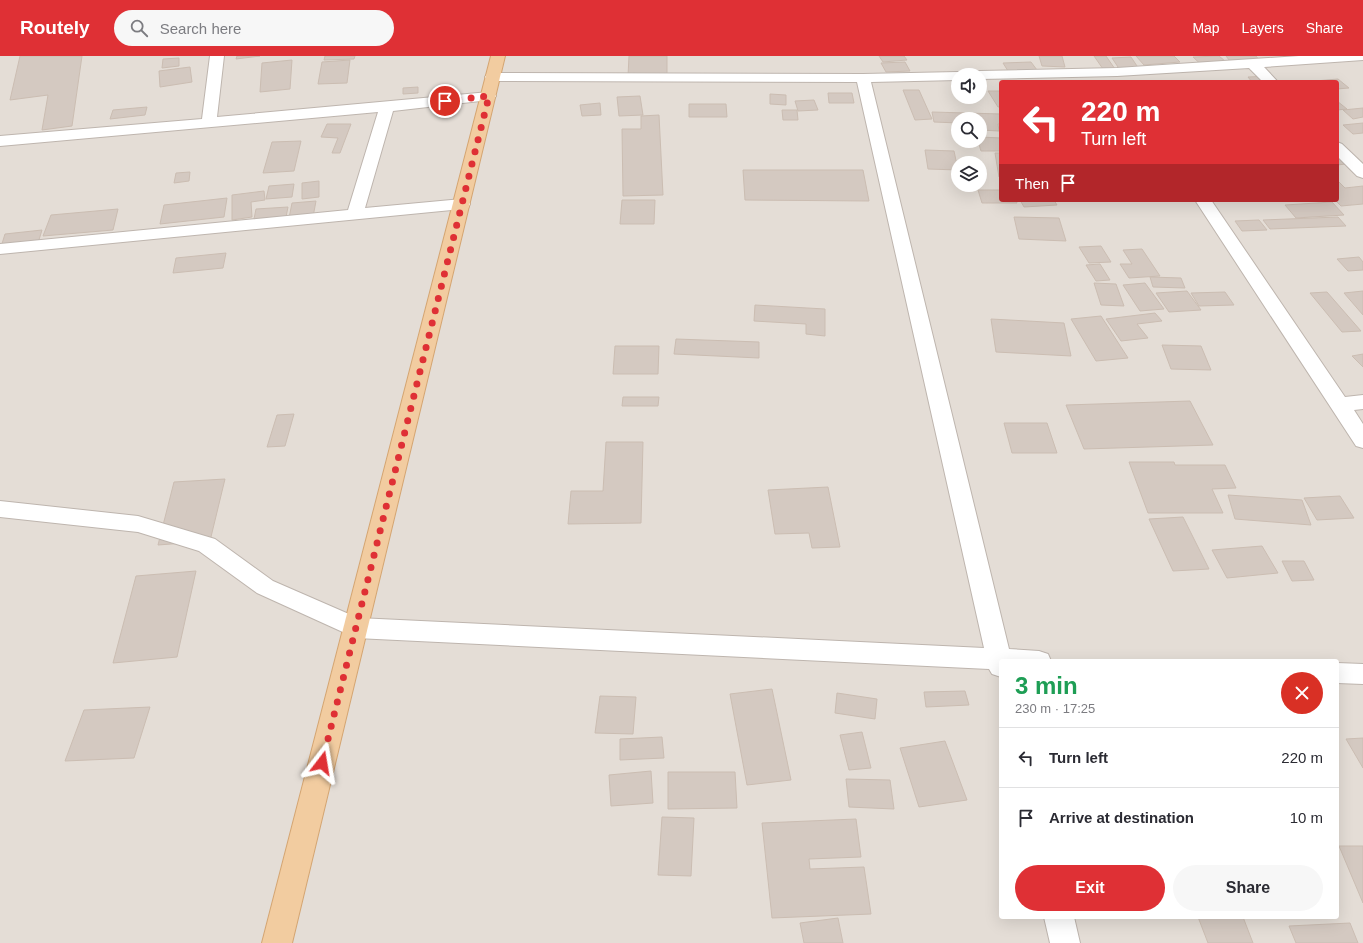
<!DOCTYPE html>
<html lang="en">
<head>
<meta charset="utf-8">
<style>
  body { margin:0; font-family:Helvetica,sans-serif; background:#f7f7f7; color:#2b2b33; height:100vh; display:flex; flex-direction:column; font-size:15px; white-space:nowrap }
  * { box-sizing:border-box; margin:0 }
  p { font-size:13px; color:#7c7c81 }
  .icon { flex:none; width:22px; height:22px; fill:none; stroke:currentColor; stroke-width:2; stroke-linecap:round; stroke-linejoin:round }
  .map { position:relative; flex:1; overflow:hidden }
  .drawer { position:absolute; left:999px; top:603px; width:340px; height:260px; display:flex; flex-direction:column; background:#fff; border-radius:4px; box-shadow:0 4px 16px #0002 }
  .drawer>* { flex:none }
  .hud { position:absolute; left:999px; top:24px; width:340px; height:122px; border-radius:4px; box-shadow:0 4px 16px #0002; background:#df3035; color:#fff; overflow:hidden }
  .buttons { position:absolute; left:951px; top:12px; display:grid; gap:8px }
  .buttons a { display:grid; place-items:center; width:36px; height:36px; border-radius:50%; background:#fff; box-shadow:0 4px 16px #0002; font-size:20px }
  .pin { position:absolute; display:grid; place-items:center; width:34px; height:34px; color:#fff; margin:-17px; border:2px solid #fff; border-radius:50%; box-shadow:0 1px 4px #0007 }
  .me { position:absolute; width:44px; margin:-22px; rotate:14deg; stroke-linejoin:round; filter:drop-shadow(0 0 3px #0008) }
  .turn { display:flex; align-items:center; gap:14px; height:84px; padding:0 16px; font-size:18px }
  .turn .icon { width:52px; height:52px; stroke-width:2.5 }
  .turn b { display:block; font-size:28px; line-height:34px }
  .then { display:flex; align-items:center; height:38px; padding:0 16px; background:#0003; gap:8px; font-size:15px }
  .round { display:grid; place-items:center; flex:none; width:42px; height:42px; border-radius:21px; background:#f7f7f7 }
  .headline { display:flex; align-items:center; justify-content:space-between; height:68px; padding:0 16px }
  h1 { font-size:24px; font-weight:800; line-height:30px; color:#1e9e55 }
  .cta { display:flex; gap:8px; margin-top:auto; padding:8px 16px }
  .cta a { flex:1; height:46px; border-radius:24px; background:#df3035; color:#fff; font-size:16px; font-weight:800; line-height:46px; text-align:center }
  .cta a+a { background:#f7f7f7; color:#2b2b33 }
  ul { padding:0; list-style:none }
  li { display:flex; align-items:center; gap:12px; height:60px; padding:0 16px; border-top:1px solid #e1e1e2 }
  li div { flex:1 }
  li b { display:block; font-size:15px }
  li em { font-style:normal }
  header { display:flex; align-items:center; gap:24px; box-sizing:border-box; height:56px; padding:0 20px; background:#df3035; color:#fff }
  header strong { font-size:19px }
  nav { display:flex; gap:22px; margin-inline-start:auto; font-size:14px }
  .search { width:280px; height:36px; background:#f7f7f7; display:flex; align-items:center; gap:10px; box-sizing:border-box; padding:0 14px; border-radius:22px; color:#7c7c81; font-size:15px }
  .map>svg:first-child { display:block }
</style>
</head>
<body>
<header>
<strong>Routely</strong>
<div class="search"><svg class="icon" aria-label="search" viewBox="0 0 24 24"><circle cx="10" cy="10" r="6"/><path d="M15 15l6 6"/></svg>Search here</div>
<nav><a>Map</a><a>Layers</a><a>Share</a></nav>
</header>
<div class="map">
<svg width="1363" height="887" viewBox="0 0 1363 887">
  <rect width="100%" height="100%" fill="#f1ece7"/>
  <!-- residential -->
  <path fill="#e4ddd6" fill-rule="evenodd" d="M0 0H1363V887H0ZM958 19H980V41H958ZM1001 26H1337V144H1001ZM958 63H980V85H958ZM958 107H980V129H958ZM1001 605H1337V861H1001Z"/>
  <!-- building -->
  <path fill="#d4c9c1" stroke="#cbbdb2" d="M20 0H82L72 70 42 74 48 39 10 44Z
    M237 0H260L236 3Z
    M325 0H355L354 3 324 4Z
    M629 0H667V20H628Z
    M879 0H904L907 4 883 6Z
    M1039 0H1062L1065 11 1042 10Z
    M1094 0H1106L1115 13H1103Z
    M1136 0H1174L1180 6 1144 9Z
    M1219 0 1231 10 1206 13 1193 1Z
    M1226 0H1256L1263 9H1233Z
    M1131 1 1139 13 1120 14 1112 2Z
    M179 2V10L162 12 163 3Z
    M292 4 290 33 260 36 262 7Z
    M350 4 347 27 318 28 322 6Z
    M905 6 910 15 886 16 881 7Z
    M1031 6 1037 14 1008 15 1003 7Z
    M190 11 192 26 160 31 159 15Z
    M1272 20 1278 26H1252L1248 21Z
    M1338 23 1349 32 1337 33V26H1304Z
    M418 31V37L403 38V32Z
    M903 34H919L932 63 915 64Z
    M988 35H1001V51H998Z
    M828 37H852L854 47H829Z
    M770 38 786 39V49L770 48Z
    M640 40 643 59 619 60 617 41Z
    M814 44 818 54 798 55 795 45Z
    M1337 45 1347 53 1337 54Z
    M600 47 601 59 582 60 580 49Z
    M689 48H726L727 61H689Z
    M147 51 145 59 110 63 113 54Z
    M1363 52V61L1353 63 1343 54Z
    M782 54H797L798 64H783Z
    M932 56 1001 58V68H998L999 75 980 74V63H958V67L934 66Z
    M659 59 663 139 623 140 622 73H641V60Z
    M1363 67V77L1353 78 1343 69Z
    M327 68H351L340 97H332L338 82 321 81Z
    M980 81 1001 82V95H981L978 85H980Z
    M301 85 294 115 263 117 272 86Z
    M925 94 954 95 958 114 928 113Z
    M995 97H1001V121H999Z
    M1337 100 1346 108 1337 109Z
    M743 114H863L869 145 745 144Z
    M190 116 189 125 174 127 176 117Z
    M1337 124 1345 132 1363 130V148L1341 150 1335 144H1337Z
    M319 125V141L302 143V127Z
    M294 128 292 141 266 143 269 130Z
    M978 134H1001V144H1016L1017 147H982Z
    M264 135 265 144 251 146 252 161 232 164V139Z
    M227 142 224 161 160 168 164 149Z
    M622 144H655L654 168H620Z
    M1020 144H1054L1057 149 1024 151Z
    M316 145 313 161 289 162 292 147Z
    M1332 146 1344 159 1296 162 1285 149Z
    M288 151 286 161 254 163 256 153Z
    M118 153 113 174 43 180 51 159Z
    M1014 161 1059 162 1066 185 1019 183Z
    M1338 161 1346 170 1270 173 1263 164Z
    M1259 164 1267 174 1242 175 1235 165Z
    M42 174 38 187 1 191 5 178Z
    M1101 190 1111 206 1089 207 1079 191Z
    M1142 193 1160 220 1129 222 1120 208H1132L1123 194Z
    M226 197 223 212 173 217 176 202Z
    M1359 201 1363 206V214L1348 215 1337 203Z
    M1100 208 1110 224 1096 225 1086 209Z
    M1150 221 1181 222 1185 232 1153 231Z
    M1094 227 1116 228 1124 250 1101 249Z
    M1145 227 1164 253 1140 255 1123 229Z
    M1187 235 1201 254 1169 256 1156 237Z
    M1363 235V259L1344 237Z
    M1225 236 1234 249 1199 250 1191 237Z
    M1327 236 1361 275 1342 276 1310 237Z
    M755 249 825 253V280L806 278V268L754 265Z
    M1155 257 1162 265 1137 268 1148 282 1121 285 1106 263Z
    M1101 260 1128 302 1096 305 1071 263Z
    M991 263 1064 267 1071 300 996 296Z
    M676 283 759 286V302L674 298Z
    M1162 289 1201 290 1211 314 1171 313Z
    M615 290H659L658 318H613Z
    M1363 298V311L1352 300Z
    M623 341H659L658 350H622Z
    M1190 345 1213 389 1084 393 1066 349Z
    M294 358 285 390 267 391 277 359Z
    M1004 367H1047L1057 397H1012Z
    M606 386H643L641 467 568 468 571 435H603Z
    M1129 406H1174L1175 409H1225L1236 432 1212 433 1223 457H1148Z
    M225 423 210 485 158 489 174 426Z
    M828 431 840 491 812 492 809 477 775 478 768 434Z
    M1228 439 1302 444 1311 469 1235 463Z
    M1340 440 1354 462 1317 464 1304 442Z
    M1183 461 1209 513 1173 515 1149 463Z
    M1262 490 1278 517 1227 522 1212 494Z
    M1282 505H1304L1314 524 1292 525Z
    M196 515 177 601 113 607 136 520Z
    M772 633 791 724 747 729 730 638Z
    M965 635 969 649 926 651 924 636Z
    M837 637 877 643 875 663 835 657Z
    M600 640 636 641 633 678 595 677Z
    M150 651 134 702 65 705 84 654Z
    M862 676 871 712 849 714 840 679Z
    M662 681 664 702 620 704V683Z
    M1363 682V712L1346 683Z
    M945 685 967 744 919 751 900 692Z
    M651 715 653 747 611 750 609 719Z
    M668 716H735L737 752 668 753Z
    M846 723 890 724 894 753 849 751Z
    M662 761 694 762 691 820 658 819Z
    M856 763 861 801 809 803 810 813 864 811 871 858 772 862 762 767Z
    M1339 790H1363V847Z
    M1198 861H1243L1253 887H1208Z
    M838 862 843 887H804L800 867Z
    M1350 867 1358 887H1296L1289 870Z"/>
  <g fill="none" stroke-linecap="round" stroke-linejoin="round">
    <!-- minor casing -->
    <g stroke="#beb5ae" stroke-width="2">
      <path id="minor" d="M210 0H224L217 61 489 36 494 37 496 40 494 43 489 44 393 55 365 152 462 143 468 144 470 148 468 152 462 153 0 198V188L348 154 378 56 0 90V80L202 63Z
        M1299 0H1363V4L1264 11 1278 26H1263L1249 12 1117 20 980 23V19H973L975 16 980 15 1117 12Z
        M958 16 964 19H958V24L871 26 1009 593 1039 595 1048 598 1051 605H1001V621L992 618 989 613 356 582 257 537 199 495 138 476 0 461V445L138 460 215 483 273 525 358 562 984 592 857 26 492 25 487 24 485 21 487 18 492 17 863 18Z
        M1337 86 1342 88 1363 108V122L1357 120 1337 100Z
        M1195 144H1211L1345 341 1363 339V353L1354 354 1363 368V392L1356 390Z
        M1337 607 1363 608V628L1337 627Z
        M1044 861H1074L1080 887H1050Z"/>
    </g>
    <!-- major casing -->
    <g stroke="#d4a572" stroke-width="2">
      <path id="major" d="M491 0H505L292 887H262Z"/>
    </g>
    <!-- minor -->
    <use href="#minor" fill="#fff" fill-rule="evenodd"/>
    <!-- major -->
    <use href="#major" fill="#f2cca0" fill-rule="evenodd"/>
  </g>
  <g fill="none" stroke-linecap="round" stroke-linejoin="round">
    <!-- route -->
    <path stroke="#df3035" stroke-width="7" stroke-dasharray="0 12.6" d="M322 707 489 40 445 45"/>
  </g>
</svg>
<div class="buttons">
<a><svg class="icon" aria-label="sound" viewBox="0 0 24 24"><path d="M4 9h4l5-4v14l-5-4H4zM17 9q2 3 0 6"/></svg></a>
<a><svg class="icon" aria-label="search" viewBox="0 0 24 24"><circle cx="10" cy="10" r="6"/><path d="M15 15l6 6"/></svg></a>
<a><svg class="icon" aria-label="layers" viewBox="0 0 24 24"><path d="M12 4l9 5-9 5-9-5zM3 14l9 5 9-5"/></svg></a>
</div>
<div class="pin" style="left:445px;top:45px;background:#d93025"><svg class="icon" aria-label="arrive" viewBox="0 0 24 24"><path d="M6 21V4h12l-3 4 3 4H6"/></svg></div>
<svg class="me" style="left:322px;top:707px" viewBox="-20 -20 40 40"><path d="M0-17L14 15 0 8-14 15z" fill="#df3035" stroke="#fff" stroke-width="4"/></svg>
<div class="hud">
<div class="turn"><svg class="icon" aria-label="left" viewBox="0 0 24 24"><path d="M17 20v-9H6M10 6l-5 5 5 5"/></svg><div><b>220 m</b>Turn left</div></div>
<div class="then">Then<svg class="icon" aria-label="arrive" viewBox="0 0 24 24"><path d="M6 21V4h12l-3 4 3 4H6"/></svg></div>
</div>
<section class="drawer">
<div class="headline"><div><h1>3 min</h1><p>230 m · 17:25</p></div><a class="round" style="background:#d93025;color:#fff"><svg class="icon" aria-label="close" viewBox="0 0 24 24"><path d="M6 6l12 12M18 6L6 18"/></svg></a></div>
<ul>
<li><svg class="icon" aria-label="left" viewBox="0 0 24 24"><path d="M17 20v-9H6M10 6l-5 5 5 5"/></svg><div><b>Turn left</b></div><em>220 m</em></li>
<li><svg class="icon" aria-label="arrive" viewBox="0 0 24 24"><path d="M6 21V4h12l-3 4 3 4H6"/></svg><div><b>Arrive at destination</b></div><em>10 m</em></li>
</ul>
<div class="cta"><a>Exit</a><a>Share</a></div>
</section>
</div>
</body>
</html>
